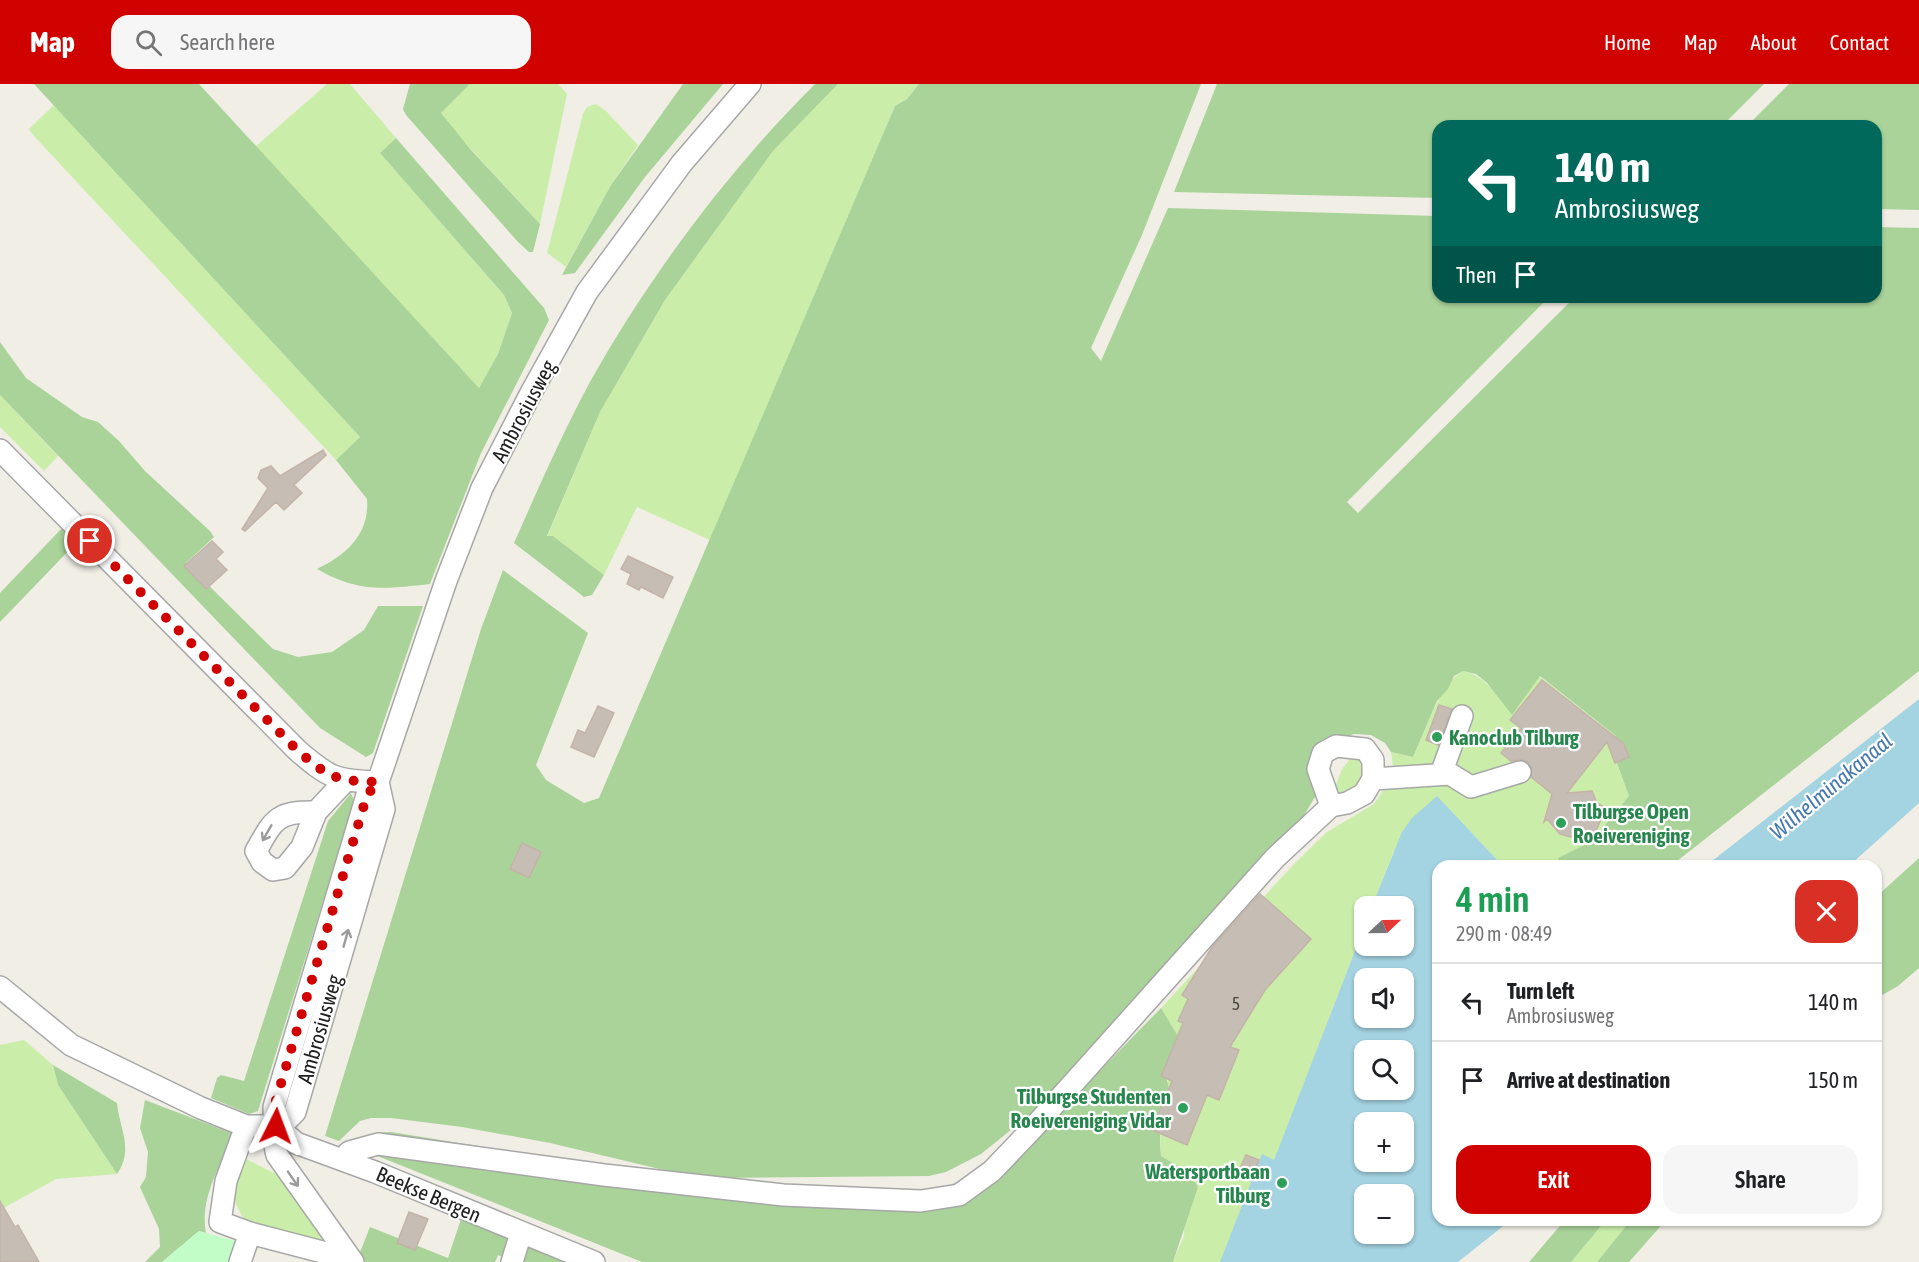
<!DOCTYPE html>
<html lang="en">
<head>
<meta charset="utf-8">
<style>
  body { margin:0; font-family:"Asap Condensed",sans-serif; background:#f6f6f6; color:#202124; height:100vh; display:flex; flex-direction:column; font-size:22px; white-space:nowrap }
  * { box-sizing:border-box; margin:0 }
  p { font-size:20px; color:#757577 }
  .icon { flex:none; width:33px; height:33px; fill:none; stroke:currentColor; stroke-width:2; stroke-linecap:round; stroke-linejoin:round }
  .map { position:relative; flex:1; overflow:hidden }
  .details { position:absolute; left:1432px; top:776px; width:450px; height:366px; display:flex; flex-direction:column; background:#fff; border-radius:18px; box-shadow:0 2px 4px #0004 }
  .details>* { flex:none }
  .guide { position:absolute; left:1432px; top:36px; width:450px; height:183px; border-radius:18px; box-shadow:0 2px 4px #0004; background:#00695c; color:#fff; overflow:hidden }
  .needle { width:39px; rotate:68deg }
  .controls { position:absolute; left:1354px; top:812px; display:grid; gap:12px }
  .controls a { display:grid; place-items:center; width:60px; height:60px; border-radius:12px; background:#fff; box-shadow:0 2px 4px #0004; font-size:30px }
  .pin { position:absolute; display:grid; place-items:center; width:51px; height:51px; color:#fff; margin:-26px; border:3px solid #fff; border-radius:50%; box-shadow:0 2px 6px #0007 }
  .me { position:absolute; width:66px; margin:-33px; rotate:3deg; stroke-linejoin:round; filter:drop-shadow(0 0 4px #0008) }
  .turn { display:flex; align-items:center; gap:21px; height:126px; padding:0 24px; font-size:27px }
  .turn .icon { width:78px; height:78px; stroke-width:2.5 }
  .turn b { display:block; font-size:42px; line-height:51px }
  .then { display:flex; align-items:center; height:57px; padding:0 24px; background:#0003; gap:12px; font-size:22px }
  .round { display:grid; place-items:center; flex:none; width:63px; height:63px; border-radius:18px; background:#f6f6f6 }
  .head { display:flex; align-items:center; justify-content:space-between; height:102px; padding:0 24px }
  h1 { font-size:36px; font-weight:600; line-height:45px; color:#1e9e55 }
  .primary-button { display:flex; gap:12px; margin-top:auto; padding:12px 24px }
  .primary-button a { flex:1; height:69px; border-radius:18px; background:#d00200; color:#fff; font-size:24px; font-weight:600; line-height:69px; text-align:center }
  .primary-button a+a { background:#f6f6f6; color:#202124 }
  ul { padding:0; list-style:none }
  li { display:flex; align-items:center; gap:18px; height:78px; padding:0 24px; border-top:2px solid #e0e0e0 }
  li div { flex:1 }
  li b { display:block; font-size:22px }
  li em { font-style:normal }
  header { display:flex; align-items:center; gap:36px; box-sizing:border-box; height:84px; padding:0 30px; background:#d00200; color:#fff }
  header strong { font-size:28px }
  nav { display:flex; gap:33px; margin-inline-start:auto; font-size:21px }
  .search { width:420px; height:54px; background:#f6f6f6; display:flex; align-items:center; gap:15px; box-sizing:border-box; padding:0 21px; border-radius:18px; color:#757577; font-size:22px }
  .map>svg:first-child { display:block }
</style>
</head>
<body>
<header>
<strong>Map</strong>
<div class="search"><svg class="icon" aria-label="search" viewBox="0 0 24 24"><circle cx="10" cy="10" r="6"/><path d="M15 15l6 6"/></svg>Search here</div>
<nav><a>Home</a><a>Map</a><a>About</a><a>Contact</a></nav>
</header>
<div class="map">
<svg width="1919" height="1178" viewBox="0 0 1919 1178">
  <rect width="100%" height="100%" fill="#f1eee6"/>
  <!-- grass -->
  <path fill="#caeeaa" d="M327 0H350L396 54 380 69 504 211 512 229 498 270 479 304 255 63Z
    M470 0H558L567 10 540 140 444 36 441 29Z
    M838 0H919L907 15 895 22 710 456 637 423 604 491 553 452 547 453 600 328 665 216 773 67Z
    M596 20 606 27 638 61 611 101 566 183 547 169 583 30 587 23Z
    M54 21 360 353 336 376 33 51 29 45Z
    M0 311 58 372 44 387 0 343Z
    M1463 587C1486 592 1497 612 1512 630L1539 592 1616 652 1615 675 1629 712 1592 757 1559 774 1561 781H1502L1437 713 1394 767 1372 822H1365V841L1235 1178H1173L1184 1152 1187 1087 1161 1072 1160 1032 1168 997 1164 990 1178 952 1161 924 1296 778 1327 748 1374 720 1394 690 1391 668 1413 673C1425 649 1440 599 1463 587Z
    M1352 673 1372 676 1349 716 1333 708 1342 685Z
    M24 956 53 981 58 1001 117 1090 56 1095 0 1126V961Z
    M242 1073 284 1094 332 1161 244 1136 232 1112Z
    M1606 1136H1631L1597 1178H1571Z"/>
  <!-- forest -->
  <path fill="#a9d399" d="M34 0H199L479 304 498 270 512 229 504 211 380 69 396 54 544 224 549 236 481 369 430 500C384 505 359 509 317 485 346 471 370 450 367 415L336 376 360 353Z
    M410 0H470L441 29 471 66 540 140 533 168H529L518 158 406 31 403 25Z
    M683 0H723L645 93 575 189 562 191 611 101Z
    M815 0H838L773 67 665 216 600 328 547 452H553L604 491 592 511 584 513 514 459C538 405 562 350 590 298 650 191 728 87 815 0Z
    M919 0H1201L1142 151 1091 264 1101 277 1168 124 1438 132V213H1549L1347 418 1358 429 1575 213H1876L1877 143 1919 144V587L1672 781H1561L1558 774 1592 757 1629 712 1615 674 1616 652 1540 592 1512 631 1487 599 1476 590 1463 587 1454 592 1448 605 1437 617 1413 673 1391 668 1385 659 1371 651 1354 650 1347 653 1330 675 1315 713 1277 776 1042 1021 981 1070 946 1088 929 1092 710 1094 664 1086 550 1059 462 1043 391 1034H371L360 1037 339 1057 325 1052 481 545 503 486 588 549 536 681 546 696 584 719 599 714 895 22 907 15Z
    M1217 0H1764L1722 42H1438V114L1174 108Z
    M1789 0H1919V126L1877 125 1876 42H1747Z
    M0 258 26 294 82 333 98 338 119 357 145 387 210 447 214 453 186 479 273 565 298 573 332 568 364 546 378 522H423L373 669 366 673 320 644 0 311Z
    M63 443 77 458 0 538V509Z
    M351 709 354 717 258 1027 249 1030 211 1014 217 994 221 991 244 997 328 737Z
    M1919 774V884L1898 902 1877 914V812Z
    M1161 924 1178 952 1164 990C1176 1011 1161 1018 1160 1034 1160 1043 1160 1064 1161 1072L1187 1087 1198 1103 1173 1178H642L355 1063C366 1053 375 1048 391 1048L521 1069 649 1100 931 1107C1013 1087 1102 983 1161 924Z
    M53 981 117 1019C120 1047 134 1065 117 1090L58 1001Z
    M145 1016 234 1050C221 1080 199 1115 206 1149L199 1147 162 1178H145L160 1163 159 1145 140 1103 146 1093 148 1068 140 1044Z
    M461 1135 569 1178H513L498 1171 495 1178H356L370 1143 448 1174Z
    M1565 1136H1606L1571 1178H1529Z
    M1631 1136H1666L1629 1178H1597Z"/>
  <!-- park -->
  <path fill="#c2fdc7" d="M199 1147 254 1162 250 1178H162Z"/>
  <!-- water -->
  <path fill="#a4d3e1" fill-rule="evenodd" d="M1919 615V719L1850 781H1707Z
    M1437 712 1502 781 1438 782V1136H1508L1502 1143 1458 1178H1220L1262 1070 1274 1076 1365 841V861H1404V822H1372L1402 748 1412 734ZM1365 894H1404V933H1365ZM1365 966H1404V1005H1365ZM1365 1038H1404V1077H1365ZM1365 1110H1404V1149H1365Z"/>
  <!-- building -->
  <path fill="#c6bdb5" stroke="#c4b4a7" stroke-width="1.5" d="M323 366 326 371 294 401 302 409 284 426 276 418 245 447 242 445 268 404 258 394 261 386 271 382 280 392Z
    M212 457 223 468 216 475 227 486 206 505 184 482Z
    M628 472 673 493 663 514 641 503 639 506 627 500 631 490 621 485Z
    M1542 596 1624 660 1629 673 1615 679 1607 658 1567 709 1592 707 1597 719 1606 724 1593 754 1584 748 1571 753 1560 750 1547 735 1544 738 1552 710 1531 693 1532 685 1528 678 1522 676 1511 677 1501 669 1521 644 1510 636Z
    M1439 621 1452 625 1438 661 1426 656Z
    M598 622 614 629 594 673 571 663 578 646 585 649Z
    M522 759 541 768 529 794 510 785Z
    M1260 810 1311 855 1265 906 1230 963 1239 966 1219 1016 1207 1011 1187 1061 1152 1046 1172 997 1161 992 1183 939 1178 937 1188 915 1182 911 1212 863Z
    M1246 1071 1259 1076 1254 1089 1240 1084Z
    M0 1117 15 1143 18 1141 39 1178H0Z
    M409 1128 428 1135 415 1166 397 1159Z"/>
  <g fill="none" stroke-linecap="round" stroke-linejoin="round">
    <!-- minor casing -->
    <g stroke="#a7a7a7" stroke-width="24">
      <path id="minor" d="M0 366 297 666C329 694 336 697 378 698
        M1441 690 1462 632
        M1373 695 1450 690 1471 703 1520 688
        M316 728C277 727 274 735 256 767L262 778 273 786 285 784 302 763 316 728 345 697
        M0 903 71 961 201 1024 246 1042H276L286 1037 295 1028 384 725 378 698
        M276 1042 296 1059 375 1088 594 1178
        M343 1076 349 1068 378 1060 604 1091 783 1111 921 1117 959 1111 992 1087 1034 1043 1275 774 1331 722 1347 719 1364 710 1373 695V676L1365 665 1336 662 1323 669 1318 685 1331 722
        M250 1149 349 1175
        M240 1178 250 1149 220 1138 226 1097 246 1042
        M353 1178 277 1071C272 1055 275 1041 274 1023L367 711 378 698 446 497 482 404 532 307 587 208 682 79 750 0
        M512 1178 521 1149"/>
    </g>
    <!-- minor -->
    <use href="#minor" stroke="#fff" stroke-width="21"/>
  </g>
  <!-- one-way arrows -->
  <defs><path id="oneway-shaft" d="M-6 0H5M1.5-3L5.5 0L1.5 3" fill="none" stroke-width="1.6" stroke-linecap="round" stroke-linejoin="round" transform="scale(1.5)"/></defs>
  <g stroke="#9b9b9b">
    <use href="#oneway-shaft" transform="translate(267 749) rotate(120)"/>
    <use href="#oneway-shaft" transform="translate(346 854) rotate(-74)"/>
    <use href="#oneway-shaft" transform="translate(293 1095) rotate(55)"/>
  </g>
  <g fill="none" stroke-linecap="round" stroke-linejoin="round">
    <!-- route -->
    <path stroke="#d00200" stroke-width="10" stroke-dasharray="0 18" d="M90 457 297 666C329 694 336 697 378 698L367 711 274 1023 276 1042"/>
  </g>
  <!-- markers -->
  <g fill="#2e9e5b" stroke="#fff" stroke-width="2">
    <circle cx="1437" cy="653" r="6"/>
    <circle cx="1561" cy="739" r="6"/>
    <circle cx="1183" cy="1024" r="6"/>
    <circle cx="1282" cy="1099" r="6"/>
  </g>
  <g text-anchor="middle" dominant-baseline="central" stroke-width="4.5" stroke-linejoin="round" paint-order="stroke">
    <!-- number labels -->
    <g font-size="18" fill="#4a4745">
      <text x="1236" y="919">5</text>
    </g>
    <!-- street labels -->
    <g font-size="21" fill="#202020" stroke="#fff">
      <text transform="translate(523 327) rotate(-62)">Ambrosiusweg</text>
      <text transform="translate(319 945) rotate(-74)">Ambrosiusweg</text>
      <text transform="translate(429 1110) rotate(23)">Beekse Bergen</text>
    </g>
    <!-- leisure labels -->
    <g font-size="21" font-weight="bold" fill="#27864d" stroke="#fff" text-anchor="start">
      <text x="1449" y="653">Kanoclub Tilburg</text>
      <text x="1573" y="727">Tilburgse Open<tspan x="1573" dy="24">Roeivereniging</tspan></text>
      <text x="1171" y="1012" text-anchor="end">Tilburgse Studenten<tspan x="1171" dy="24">Roeivereniging Vidar</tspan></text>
      <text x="1270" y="1087" text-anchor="end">Watersportbaan<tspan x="1270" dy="24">Tilburg</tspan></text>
    </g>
    <!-- water labels -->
    <g font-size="22" font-style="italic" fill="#4378ae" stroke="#fff">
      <text transform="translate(1831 702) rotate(-40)">Wilhelminakanaal</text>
    </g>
  </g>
</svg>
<div class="controls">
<a><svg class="needle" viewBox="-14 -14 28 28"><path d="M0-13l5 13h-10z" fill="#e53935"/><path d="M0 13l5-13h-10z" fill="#757577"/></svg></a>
<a><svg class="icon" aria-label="sound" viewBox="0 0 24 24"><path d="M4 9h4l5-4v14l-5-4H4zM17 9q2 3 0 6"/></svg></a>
<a><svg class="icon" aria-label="search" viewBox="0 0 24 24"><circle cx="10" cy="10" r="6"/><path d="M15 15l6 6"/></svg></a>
<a>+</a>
<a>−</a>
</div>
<div class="pin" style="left:90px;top:457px;background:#d93025"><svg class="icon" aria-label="arrive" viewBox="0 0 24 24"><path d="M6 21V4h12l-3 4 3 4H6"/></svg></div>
<svg class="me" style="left:276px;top:1042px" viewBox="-20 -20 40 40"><path d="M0-17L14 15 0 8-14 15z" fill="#d00200" stroke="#fff" stroke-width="4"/></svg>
<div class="guide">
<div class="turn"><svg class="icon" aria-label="left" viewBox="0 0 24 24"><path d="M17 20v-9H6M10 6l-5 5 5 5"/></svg><div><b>140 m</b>Ambrosiusweg</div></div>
<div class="then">Then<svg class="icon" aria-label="arrive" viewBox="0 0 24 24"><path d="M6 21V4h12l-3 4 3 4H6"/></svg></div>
</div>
<section class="details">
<div class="head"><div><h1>4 min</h1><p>290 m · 08:49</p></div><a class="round" style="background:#d93025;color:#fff"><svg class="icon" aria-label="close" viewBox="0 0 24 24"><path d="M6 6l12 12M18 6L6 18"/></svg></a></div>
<ul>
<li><svg class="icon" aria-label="left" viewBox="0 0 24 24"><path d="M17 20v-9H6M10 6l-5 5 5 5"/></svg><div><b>Turn left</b><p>Ambrosiusweg</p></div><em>140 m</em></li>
<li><svg class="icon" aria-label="arrive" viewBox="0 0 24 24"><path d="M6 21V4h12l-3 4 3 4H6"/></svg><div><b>Arrive at destination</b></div><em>150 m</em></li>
</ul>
<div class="primary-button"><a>Exit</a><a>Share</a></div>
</section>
</div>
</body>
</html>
